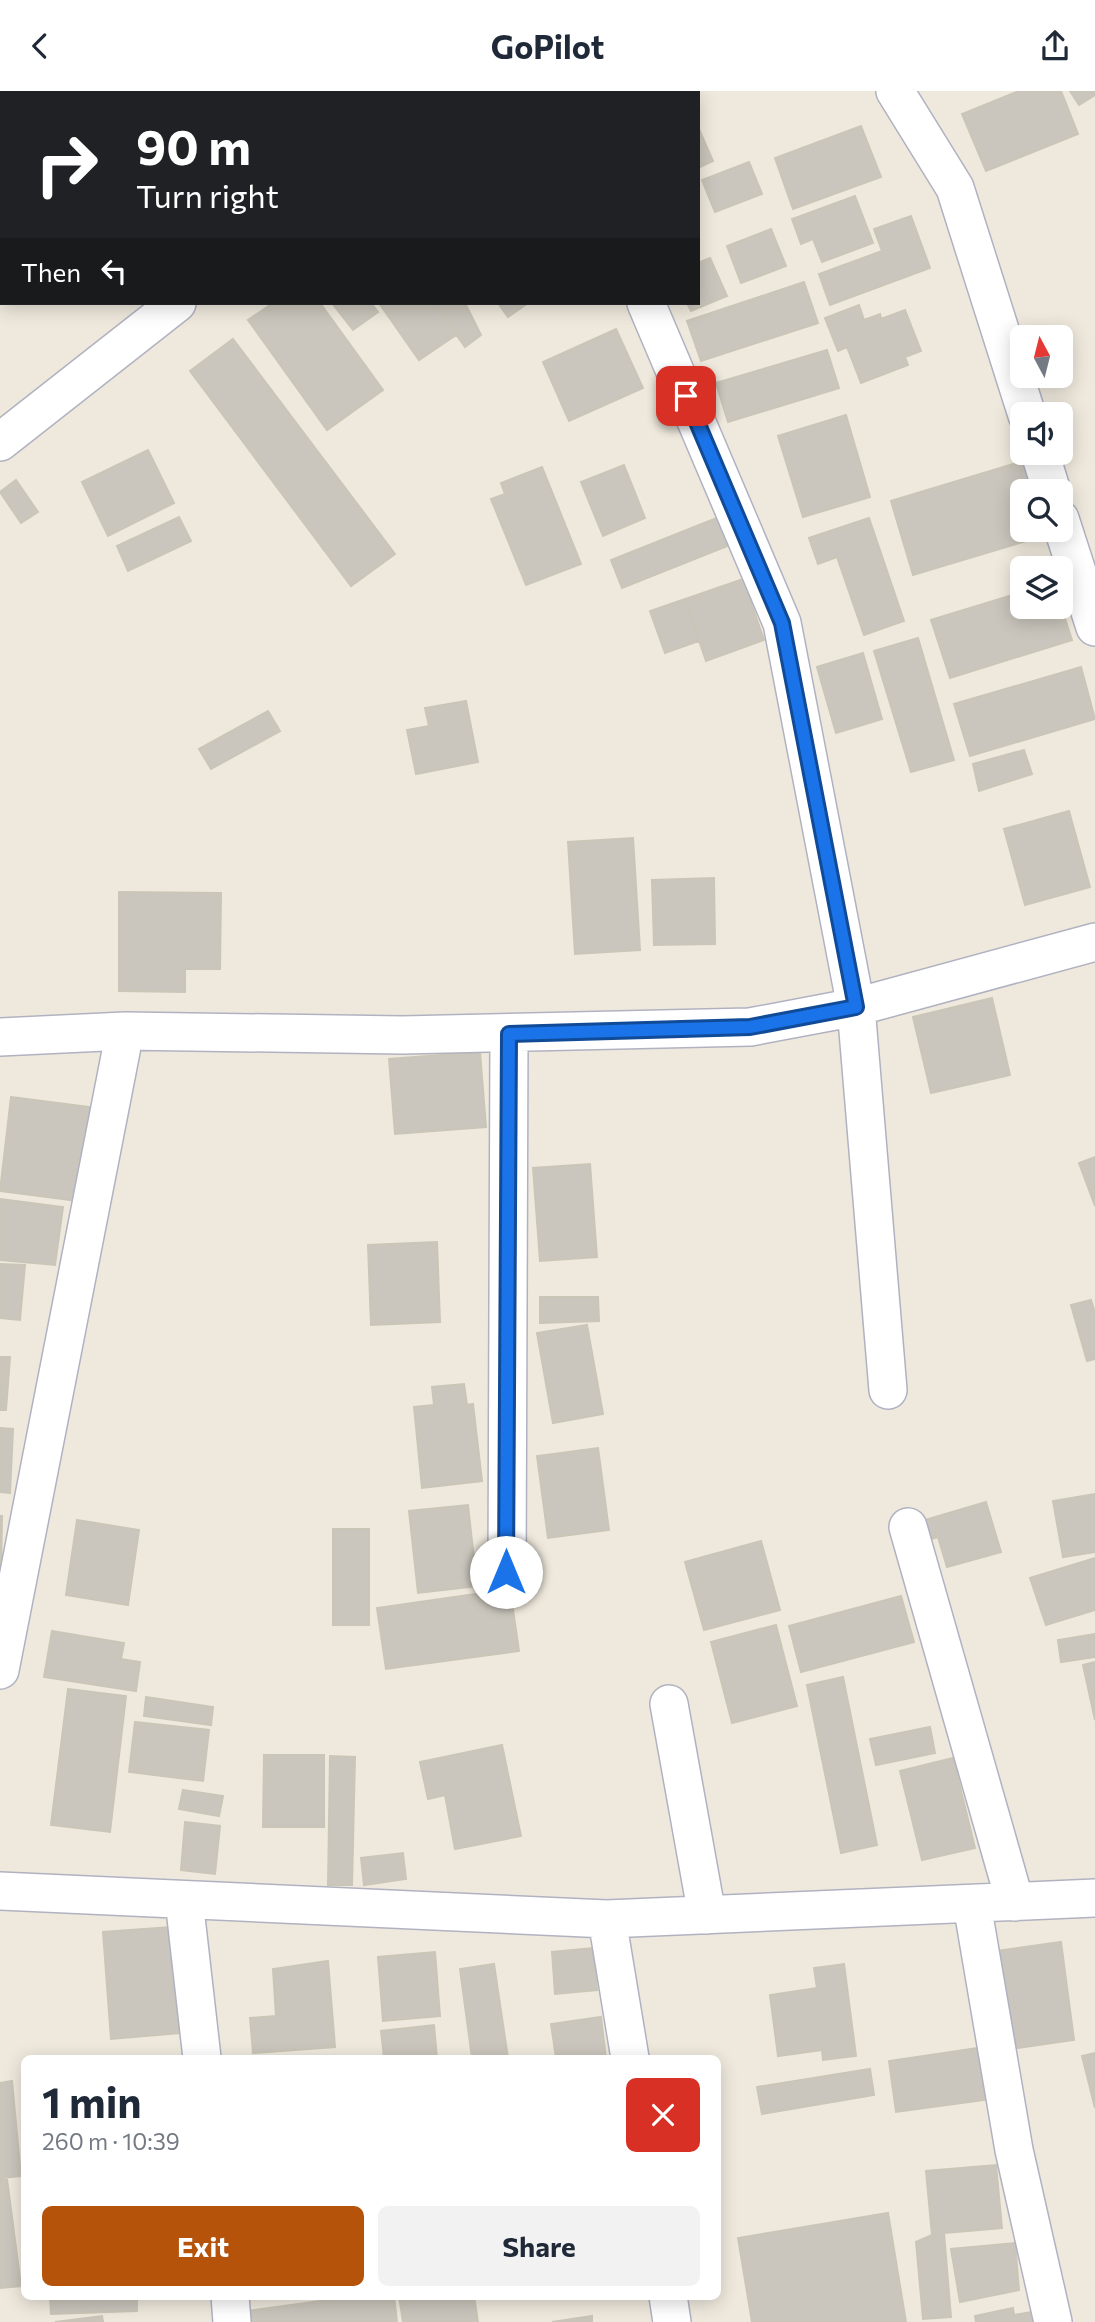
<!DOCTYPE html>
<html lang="en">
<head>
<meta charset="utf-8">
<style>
  body { margin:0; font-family:Commissioner,sans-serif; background:#f2f2f3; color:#1f2937; height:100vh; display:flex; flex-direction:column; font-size:26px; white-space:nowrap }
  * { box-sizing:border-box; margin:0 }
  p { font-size:23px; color:#747a83 }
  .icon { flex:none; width:38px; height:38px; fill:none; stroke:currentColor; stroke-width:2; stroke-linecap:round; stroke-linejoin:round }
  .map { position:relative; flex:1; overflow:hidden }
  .side { position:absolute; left:21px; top:1964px; width:700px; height:245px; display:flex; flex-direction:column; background:#fff; border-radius:10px; box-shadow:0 4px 18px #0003 }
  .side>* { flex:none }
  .guide { position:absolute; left:0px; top:0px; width:700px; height:214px; box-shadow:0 4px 18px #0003; background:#202124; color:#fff; overflow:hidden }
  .needle { width:46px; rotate:353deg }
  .tools { position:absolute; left:1010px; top:234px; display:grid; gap:14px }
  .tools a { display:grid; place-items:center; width:63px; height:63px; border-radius:10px; background:#fff; box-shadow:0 4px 18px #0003; font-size:35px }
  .pin { position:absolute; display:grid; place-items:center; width:60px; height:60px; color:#fff; margin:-30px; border-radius:14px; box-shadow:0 4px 10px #0006 }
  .me { position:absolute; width:77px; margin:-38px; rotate:0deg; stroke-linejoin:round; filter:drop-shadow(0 0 5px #0008) }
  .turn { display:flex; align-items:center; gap:24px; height:147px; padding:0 21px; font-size:32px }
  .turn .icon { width:91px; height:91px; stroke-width:2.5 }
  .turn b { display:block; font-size:49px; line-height:60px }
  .then { display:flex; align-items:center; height:66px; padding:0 21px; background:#0003; gap:14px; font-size:26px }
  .round { display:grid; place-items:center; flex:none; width:74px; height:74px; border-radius:10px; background:#f2f2f3 }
  .headline { display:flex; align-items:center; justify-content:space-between; height:119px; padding:0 21px }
  h1 { font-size:42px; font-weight:700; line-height:52px }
  .button { display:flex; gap:14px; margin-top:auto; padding:14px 21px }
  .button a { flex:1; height:80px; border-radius:10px; background:#b45309; color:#fff; font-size:28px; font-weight:700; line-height:80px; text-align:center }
  .button a+a { background:#f2f2f3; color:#1f2937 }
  header { display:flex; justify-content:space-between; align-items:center; height:91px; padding:0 21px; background:#fff; font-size:32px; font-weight:700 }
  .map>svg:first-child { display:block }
</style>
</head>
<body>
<header><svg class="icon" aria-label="back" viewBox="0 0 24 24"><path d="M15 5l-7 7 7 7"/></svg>GoPilot<svg class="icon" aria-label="share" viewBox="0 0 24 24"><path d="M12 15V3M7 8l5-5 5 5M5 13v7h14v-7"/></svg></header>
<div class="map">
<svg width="1095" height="2231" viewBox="0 0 1095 2231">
  <rect width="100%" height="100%" fill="#efe9dd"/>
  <!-- building -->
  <path fill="#cac6bd" stroke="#cac6b7" stroke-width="2" d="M167 0H235L236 2H168Z
    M245 0H297L298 2H246Z
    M311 0H338L339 2H312Z
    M580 0H618L619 2H577Z
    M637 0H682L683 2H638Z
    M1019 0H1061L1078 43 986 80 962 23Z
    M1070 0H1095V4L1079 14Z
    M861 35 881 86 793 118 775 67Z
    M698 36 713 70 698 77Z
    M749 71 762 103 715 121 702 89Z
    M855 105 873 152 822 171 813 148 801 153 792 128Z
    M2 110V167L0 168V112Z
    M911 125 930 177 830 214 819 183 882 160 874 138Z
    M771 138 786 175 741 192 727 155Z
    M710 167 727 205 691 220 687 212H698V172Z
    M804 191 818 232 701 270 687 230Z
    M273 212H320L383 299 327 339 248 229Z
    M332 212H371L378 221 353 239Z
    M379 212H434L456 244 419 269Z
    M434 212H465L481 244 465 256Z
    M498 212H528L508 226Z
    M859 214 864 229 880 223 881 228 905 219 921 260 905 266 908 274 861 292 847 256 838 260 825 227Z
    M616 238 643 297 569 330 543 271Z
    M233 248 395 463 351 495 190 280Z
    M827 259 839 297 728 331 716 292Z
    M846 324 870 406 803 426 778 345Z
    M148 359 174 412 108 445 82 391Z
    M1023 370 1033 401H1022V439H1044L1046 444 913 484 891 410Z
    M624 374 645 427 603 445 581 391Z
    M542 376 581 473 526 494 491 408 505 403 501 392Z
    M16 389 38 421 21 432 0 401Z
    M179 426 191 450 128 480 117 455Z
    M719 426 730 454 622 497 611 469Z
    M869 427 904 530 864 544 837 466 818 473 809 447Z
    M743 488 764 549 706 570 685 508Z
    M1022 501V516H1060V512L1072 549 950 587 931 529Z
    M685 508 699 550 665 562 650 520Z
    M918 547 954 669 911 681 874 560Z
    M863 562 882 628 836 642 817 576Z
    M1081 576 1095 628 970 665 954 613Z
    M466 610 478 671 416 683 407 639 429 635 425 617Z
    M268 620 280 640 211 678 199 658Z
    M1024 659 1032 683 979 700 973 673Z
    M1069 720 1090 796 1025 814 1004 738Z
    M633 747 640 859 575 863 568 751Z
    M714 787 715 853 654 854 652 789Z
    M119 801 221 802 220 878H185V901L119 900Z
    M992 907 1010 984 931 1002 913 926Z
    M480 961 486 1036 395 1043 389 968Z
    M11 1006 90 1016 77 1110 0 1100Z
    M1095 1066V1115L1079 1072Z
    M590 1073 597 1166 540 1170 533 1077Z
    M0 1108 63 1116 55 1174 0 1169Z
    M437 1151 440 1231 371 1234 368 1154Z
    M0 1173 25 1174 20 1229 0 1227Z
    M540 1206H598L599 1230 540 1232Z
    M1091 1209 1095 1222V1268L1087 1270 1071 1214Z
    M587 1234 603 1323 553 1332 537 1242Z
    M0 1266H10L6 1319H0Z
    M464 1293 467 1314 473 1313 482 1390 422 1397 414 1316 434 1314 432 1296Z
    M0 1337 13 1338 10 1402 0 1401Z
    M598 1357 609 1439 548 1447 537 1365Z
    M1095 1403V1461L1063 1466 1053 1410Z
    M986 1411 1001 1461 947 1476 938 1446 928 1449 922 1430Z
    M468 1414 477 1495 418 1502 409 1420Z
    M0 1425H2L1 1482H0Z
    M77 1429 139 1439 128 1514 66 1504Z
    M333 1438H369V1534H333Z
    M761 1450 780 1519 704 1539 685 1471Z
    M1095 1467V1519L1046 1534 1030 1487Z
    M510 1498 519 1560 386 1578 377 1517Z
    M901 1505 914 1551 801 1581 789 1535Z
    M776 1534 797 1615 732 1632 711 1551Z
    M52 1540 124 1552 121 1568 140 1571 136 1600 44 1586Z
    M1095 1543V1566L1061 1571 1058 1549Z
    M1095 1571V1629L1083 1574Z
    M843 1586 877 1754 841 1762 807 1594Z
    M68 1598 126 1605 110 1741 51 1734Z
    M146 1606 213 1616 211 1634 144 1625Z
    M135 1631 209 1639 203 1690 129 1681Z
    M930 1636 935 1662 876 1674 870 1648Z
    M502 1654 521 1745 455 1758 445 1704 428 1708 420 1671Z
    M264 1664H324V1736H263Z
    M330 1665 355 1666 352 1794H328Z
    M953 1667 975 1757 922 1769 900 1680Z
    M183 1699 223 1705 219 1725 179 1718Z
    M185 1731 220 1735 215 1783 181 1779Z
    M403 1762 406 1788 364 1794 361 1767Z
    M171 1836 180 1942 111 1948 103 1841Z
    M1061 1851 1074 1949 1010 1958 996 1860Z
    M593 1857 597 1899 555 1903 552 1861Z
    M435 1861 440 1925 383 1930 378 1866Z
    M328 1870 335 1956 253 1962 250 1927 276 1925 273 1878Z
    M494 1873 508 1967H472L460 1878Z
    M844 1873 856 1965 823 1969 822 1959 778 1965 770 1904 817 1897 814 1877Z
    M601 1926 606 1967H556L551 1933Z
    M434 1934 437 1967H384L381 1940Z
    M985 1956 992 2008 896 2021 889 1970Z
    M1095 1962V2017L1082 1965Z
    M870 1978 874 2004 762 2023 757 1996Z
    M12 1990 21 2085 0 2087V1992Z
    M996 2074 1002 2137 944 2142 951 2226 923 2228 916 2151 932 2144 926 2080Z
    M7 2088 21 2195 0 2197V2089Z
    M888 2122 906 2231H752L738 2147Z
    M1015 2152 1019 2199 960 2211 951 2158Z
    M50 2205H137V2220L51 2223Z
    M357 2205H394L397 2231H248L246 2220Z
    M399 2205H474L478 2231H403Z
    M1013 2217 1014 2224 1032 2221 1034 2231H976L975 2225Z
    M102 2225 103 2231H55Z
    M592 2225V2231H552Z"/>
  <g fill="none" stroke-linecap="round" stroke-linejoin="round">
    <!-- minor casing -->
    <g stroke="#b1b2c1" stroke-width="40">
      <path id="minor" d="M548 0 549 2
        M895 0 955 97 1027 324
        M443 2 446 0
        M646 212 782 532 856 916 888 1299
        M0 351 177 212
        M1040 362 1052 401
        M1060 428 1095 536
        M0 946 125 940 403 944 750 936 856 916 1095 851
        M908 1436 1015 1811
        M507 1481 509 943
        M0 1579 125 940
        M669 1613 707 1824
        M0 1800 607 1828 1095 1807
        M184 1809 202 1967
        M972 1813 1014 2059 1053 2231
        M607 1828 630 1967
        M230 2205 232 2231
        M668 2205 672 2231"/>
    </g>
    <!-- minor -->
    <use href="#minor" stroke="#fff" stroke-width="37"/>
  </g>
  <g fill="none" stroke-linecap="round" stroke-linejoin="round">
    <!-- route casing -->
    <g stroke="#114b97" stroke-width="18">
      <path id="route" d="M506 1481 509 943 750 936 856 916 782 532 686 305"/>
    </g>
    <!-- route -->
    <use href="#route" stroke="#1a73e8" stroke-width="12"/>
  </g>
</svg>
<div class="tools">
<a><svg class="needle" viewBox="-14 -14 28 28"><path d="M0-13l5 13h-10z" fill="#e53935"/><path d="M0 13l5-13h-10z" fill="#747a83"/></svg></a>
<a><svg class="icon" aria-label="sound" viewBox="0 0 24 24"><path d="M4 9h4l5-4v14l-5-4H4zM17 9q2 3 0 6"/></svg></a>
<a><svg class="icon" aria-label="search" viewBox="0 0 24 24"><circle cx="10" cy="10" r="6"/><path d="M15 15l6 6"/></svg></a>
<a><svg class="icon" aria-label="layers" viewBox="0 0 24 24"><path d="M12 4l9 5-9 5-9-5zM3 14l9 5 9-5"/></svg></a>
</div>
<div class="pin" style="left:686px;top:305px;background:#d93025"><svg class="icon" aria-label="arrive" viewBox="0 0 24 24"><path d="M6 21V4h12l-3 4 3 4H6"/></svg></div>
<svg class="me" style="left:506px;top:1481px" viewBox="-20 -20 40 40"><circle r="19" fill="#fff"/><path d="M0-13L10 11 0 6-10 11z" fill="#1a73e8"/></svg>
<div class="guide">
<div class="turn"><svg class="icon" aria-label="right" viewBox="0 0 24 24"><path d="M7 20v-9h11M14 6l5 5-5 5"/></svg><div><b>90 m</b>Turn right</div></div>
<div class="then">Then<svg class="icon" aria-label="left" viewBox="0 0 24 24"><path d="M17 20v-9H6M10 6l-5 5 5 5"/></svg></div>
</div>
<section class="side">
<div class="headline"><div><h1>1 min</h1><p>260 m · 10:39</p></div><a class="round" style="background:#d93025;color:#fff"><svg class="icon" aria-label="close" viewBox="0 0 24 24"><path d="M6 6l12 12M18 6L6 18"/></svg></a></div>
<div class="button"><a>Exit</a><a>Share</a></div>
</section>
</div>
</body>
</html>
